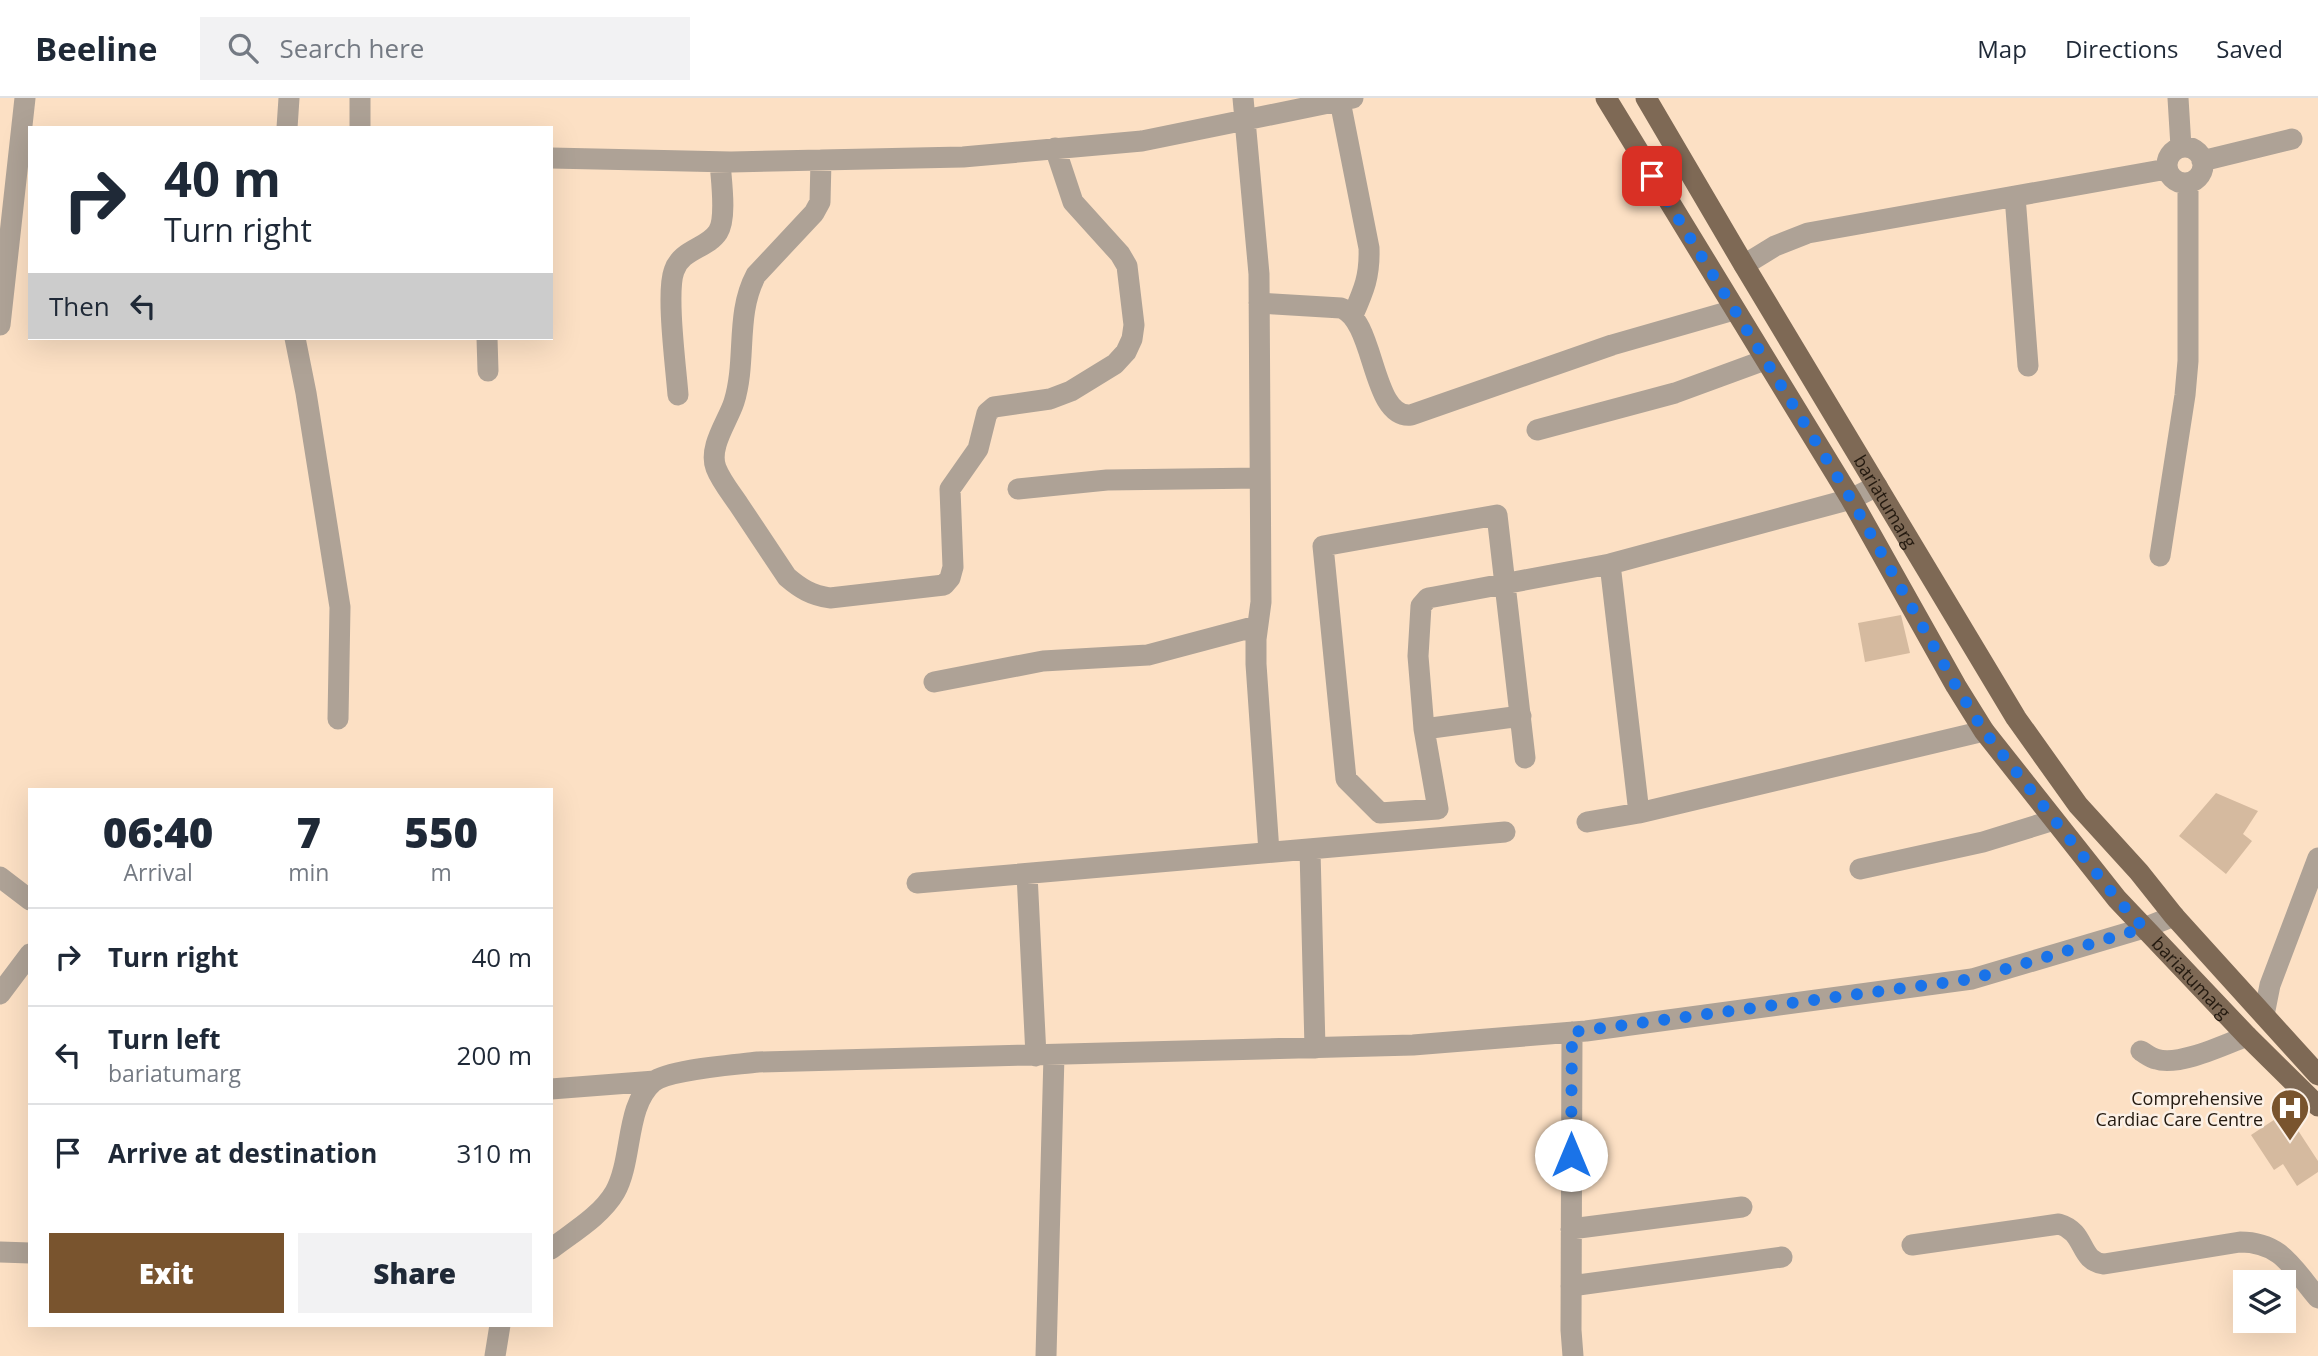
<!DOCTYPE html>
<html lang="en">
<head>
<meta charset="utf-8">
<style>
  body { margin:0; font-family:"Open Sans",sans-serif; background:#f2f2f3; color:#1f2937; height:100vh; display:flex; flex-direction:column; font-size:26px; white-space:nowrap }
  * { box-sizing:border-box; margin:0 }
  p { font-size:23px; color:#747a83 }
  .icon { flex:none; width:38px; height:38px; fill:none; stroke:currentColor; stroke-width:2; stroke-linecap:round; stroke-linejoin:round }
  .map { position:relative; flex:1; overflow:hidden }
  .sheet { position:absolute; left:28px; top:690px; width:525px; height:539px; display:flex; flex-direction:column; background:#fff; border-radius:0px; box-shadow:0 7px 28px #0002 }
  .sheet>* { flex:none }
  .guide { position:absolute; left:28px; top:28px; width:525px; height:214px; border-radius:0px; box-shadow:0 7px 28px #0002; background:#fff; color:#1f2937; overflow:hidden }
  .fabs { position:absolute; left:2233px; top:1172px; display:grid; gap:14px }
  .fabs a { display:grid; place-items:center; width:63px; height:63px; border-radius:0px; background:#fff; box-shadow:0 7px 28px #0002; font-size:35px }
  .pin { position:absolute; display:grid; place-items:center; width:60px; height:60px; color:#fff; margin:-30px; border-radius:14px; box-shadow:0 4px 10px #0006 }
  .me { position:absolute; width:77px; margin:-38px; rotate:0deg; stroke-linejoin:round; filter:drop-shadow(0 0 5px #0008) }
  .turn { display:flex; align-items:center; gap:24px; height:147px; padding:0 21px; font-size:32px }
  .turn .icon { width:91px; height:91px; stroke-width:2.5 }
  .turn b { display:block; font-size:49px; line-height:60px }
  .then { display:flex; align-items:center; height:66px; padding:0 21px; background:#0003; gap:14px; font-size:26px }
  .eta { display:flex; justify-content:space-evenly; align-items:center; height:119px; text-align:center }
  .eta b { font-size:42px; font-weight:800; line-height:49px }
  .action { display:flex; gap:14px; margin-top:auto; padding:14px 21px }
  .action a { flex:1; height:80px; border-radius:0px; background:#79542e; color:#fff; font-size:28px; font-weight:800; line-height:80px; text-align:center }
  .action a+a { background:#f2f2f3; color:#1f2937 }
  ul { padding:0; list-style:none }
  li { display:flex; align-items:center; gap:21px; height:98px; padding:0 21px; border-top:2px solid #e0e1e3 }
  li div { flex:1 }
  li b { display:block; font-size:26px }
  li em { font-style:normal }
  header { display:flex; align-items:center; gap:42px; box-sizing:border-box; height:98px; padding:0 35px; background:#fff; border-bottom:2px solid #e0e1e3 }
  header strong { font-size:33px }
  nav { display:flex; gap:38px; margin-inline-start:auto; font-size:24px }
  .search { width:490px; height:63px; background:#f2f2f3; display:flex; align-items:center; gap:18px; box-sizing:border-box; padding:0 24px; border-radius:0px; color:#747a83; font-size:26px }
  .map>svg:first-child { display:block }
</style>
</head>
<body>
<header>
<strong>Beeline</strong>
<div class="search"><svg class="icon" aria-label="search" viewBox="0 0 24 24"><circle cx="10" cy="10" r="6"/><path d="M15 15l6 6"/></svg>Search here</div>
<nav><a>Map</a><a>Directions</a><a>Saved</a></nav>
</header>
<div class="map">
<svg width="2318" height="1258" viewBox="0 0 2318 1258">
  <rect width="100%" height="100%" fill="#fce0c4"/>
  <!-- building -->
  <path fill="#d5ba9f" d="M1901 517 1910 555 1865 564 1858 525Z
    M2216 695 2258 713 2243 736 2252 743 2226 776 2179 738Z
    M2286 1014 2318 1063V1074L2297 1088 2283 1066 2274 1072 2251 1037Z"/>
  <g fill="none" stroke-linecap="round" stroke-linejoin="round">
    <!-- minor -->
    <path stroke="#aea296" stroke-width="21" d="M360 0V30
      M1243 0 1259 176 1261 504 1256 541V566L1269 754
      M2178 0 2181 49
      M1340 3 1369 150C1370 178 1364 192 1353 217
      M287 30 289 0
      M2167 67a18 18 0 1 1 36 0a18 18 0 1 1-36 0Z
      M551 60 731 64 963 59 1142 43 1353 0
      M821 62 820 104 814 115 756 177C735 216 747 262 734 304 728 323 708 349 716 370 721 383 731 395 739 407 755 431 771 455 787 479 801 491 811 497 830 500L944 487 950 480 953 469 950 391 978 351 987 315 994 309 1050 301 1071 293 1115 266 1126 254 1132 241 1134 227 1127 168 1120 156 1073 104 1055 50
      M2202 63 2292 41
      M2015 98 2028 268
      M1744 167 1775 148 1808 135 2167 71
      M1259 205 1341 210C1376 223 1371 321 1411 317L1612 247 1734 212
      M0 227 25 0
      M295 240 306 295 340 509 338 621
      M487 240 488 273
      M678 297C676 270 666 195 674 173 681 151 707 151 718 134 727 120 721 81 720 64
      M1537 332 1675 295 1765 262
      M1018 391 1107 382 1260 380
      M2160 458 2185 297 2188 263V85
      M1610 466 1639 715
      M934 584 1043 563 1148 557 1257 528
      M1521 618 1424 631 1418 558 1421 508 1428 500 1434 499 1610 466 1851 401 1877 388
      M1424 631 1438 711 1380 715 1346 681 1323 448 1497 417 1525 660
      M1587 724 1639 715 1984 633
      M1310 752 1315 950
      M1860 771 1983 744 2054 722
      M1027 776 1036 958
      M0 779 30 802
      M917 785 1505 734
      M0 896 30 856
      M2264 917 2270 887 2318 760
      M1572 934 1571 1232 1573 1258
      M2141 953C2146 956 2151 960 2156 961 2178 969 2226 946 2247 938
      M551 991 655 983
      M1571 1131 1742 1109
      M1912 1147 2059 1126C2087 1134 2078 1163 2104 1166L2240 1144C2282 1144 2293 1171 2318 1200
      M551 1151C573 1134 601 1118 615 1094 633 1062 625 1008 653 984 670 971 735 967 758 964L1413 947 1586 933 1972 881 2144 830 2174 818
      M0 1154 30 1155
      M1571 1188 1782 1159
      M495 1258 500 1227
      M1046 1258 1054 957"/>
    <!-- major -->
    <g stroke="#7e6955" stroke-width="21">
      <path id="s1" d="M1606 0 1851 401 1956 588 1984 633 2117 801 2247 938 2318 1008"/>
      <path id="s2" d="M1646 0 1744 167 2016 620 2078 707 2139 774 2174 818 2318 977"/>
    </g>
  </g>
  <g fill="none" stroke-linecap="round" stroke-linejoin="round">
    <!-- route -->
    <path stroke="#1a73e8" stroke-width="12" stroke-dasharray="0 21.6" d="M1571 1057 1572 934 1972 881 2144 830 2117 801 1984 633 1956 588 1851 401 1652 78"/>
  </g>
  <!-- icons -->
  <defs>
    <g id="hospital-pin" transform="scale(2.0125)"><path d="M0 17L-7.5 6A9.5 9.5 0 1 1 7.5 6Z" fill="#79542e" stroke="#fcf0e5"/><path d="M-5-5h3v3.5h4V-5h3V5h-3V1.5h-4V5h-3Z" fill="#fff"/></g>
  </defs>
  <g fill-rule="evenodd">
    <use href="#hospital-pin" x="2290" y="1010"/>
  </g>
  <g text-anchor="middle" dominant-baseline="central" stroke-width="5" stroke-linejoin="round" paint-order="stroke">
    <!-- street labels -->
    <g font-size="18" fill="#241a10" stroke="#fcf0e5">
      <text stroke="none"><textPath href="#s2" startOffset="469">bariatumarg</textPath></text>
      <text stroke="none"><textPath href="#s1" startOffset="1060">bariatumarg</textPath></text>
    </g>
    <!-- poi labels -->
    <g font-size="18" fill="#241a10" stroke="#fcf0e5" text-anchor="end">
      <text x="2263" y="1000">Comprehensive<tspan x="2263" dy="21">Cardiac Care Centre</tspan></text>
    </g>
  </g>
</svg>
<div class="fabs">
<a><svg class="icon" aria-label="layers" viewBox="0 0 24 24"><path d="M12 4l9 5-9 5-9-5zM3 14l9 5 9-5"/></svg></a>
</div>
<div class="pin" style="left:1652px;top:78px;background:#d93025"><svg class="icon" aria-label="arrive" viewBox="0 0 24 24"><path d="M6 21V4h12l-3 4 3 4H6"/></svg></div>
<svg class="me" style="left:1571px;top:1057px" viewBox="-20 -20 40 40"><circle r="19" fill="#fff"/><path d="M0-13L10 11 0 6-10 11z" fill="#1a73e8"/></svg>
<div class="guide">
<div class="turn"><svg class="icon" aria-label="right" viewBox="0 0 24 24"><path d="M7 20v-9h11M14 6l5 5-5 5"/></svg><div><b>40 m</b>Turn right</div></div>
<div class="then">Then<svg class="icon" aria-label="left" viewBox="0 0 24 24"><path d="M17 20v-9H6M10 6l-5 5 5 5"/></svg></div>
</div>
<section class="sheet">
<div class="eta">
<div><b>06:40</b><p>Arrival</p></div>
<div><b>7</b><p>min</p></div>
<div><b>550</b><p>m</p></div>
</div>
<ul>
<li><svg class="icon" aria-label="right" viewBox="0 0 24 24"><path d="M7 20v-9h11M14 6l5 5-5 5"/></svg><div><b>Turn right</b></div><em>40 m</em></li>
<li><svg class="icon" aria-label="left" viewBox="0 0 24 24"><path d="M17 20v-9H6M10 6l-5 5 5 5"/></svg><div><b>Turn left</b><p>bariatumarg</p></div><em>200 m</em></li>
<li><svg class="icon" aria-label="arrive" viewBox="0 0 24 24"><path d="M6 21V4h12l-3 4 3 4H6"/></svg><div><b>Arrive at destination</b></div><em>310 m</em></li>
</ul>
<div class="action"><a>Exit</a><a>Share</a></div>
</section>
</div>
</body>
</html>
